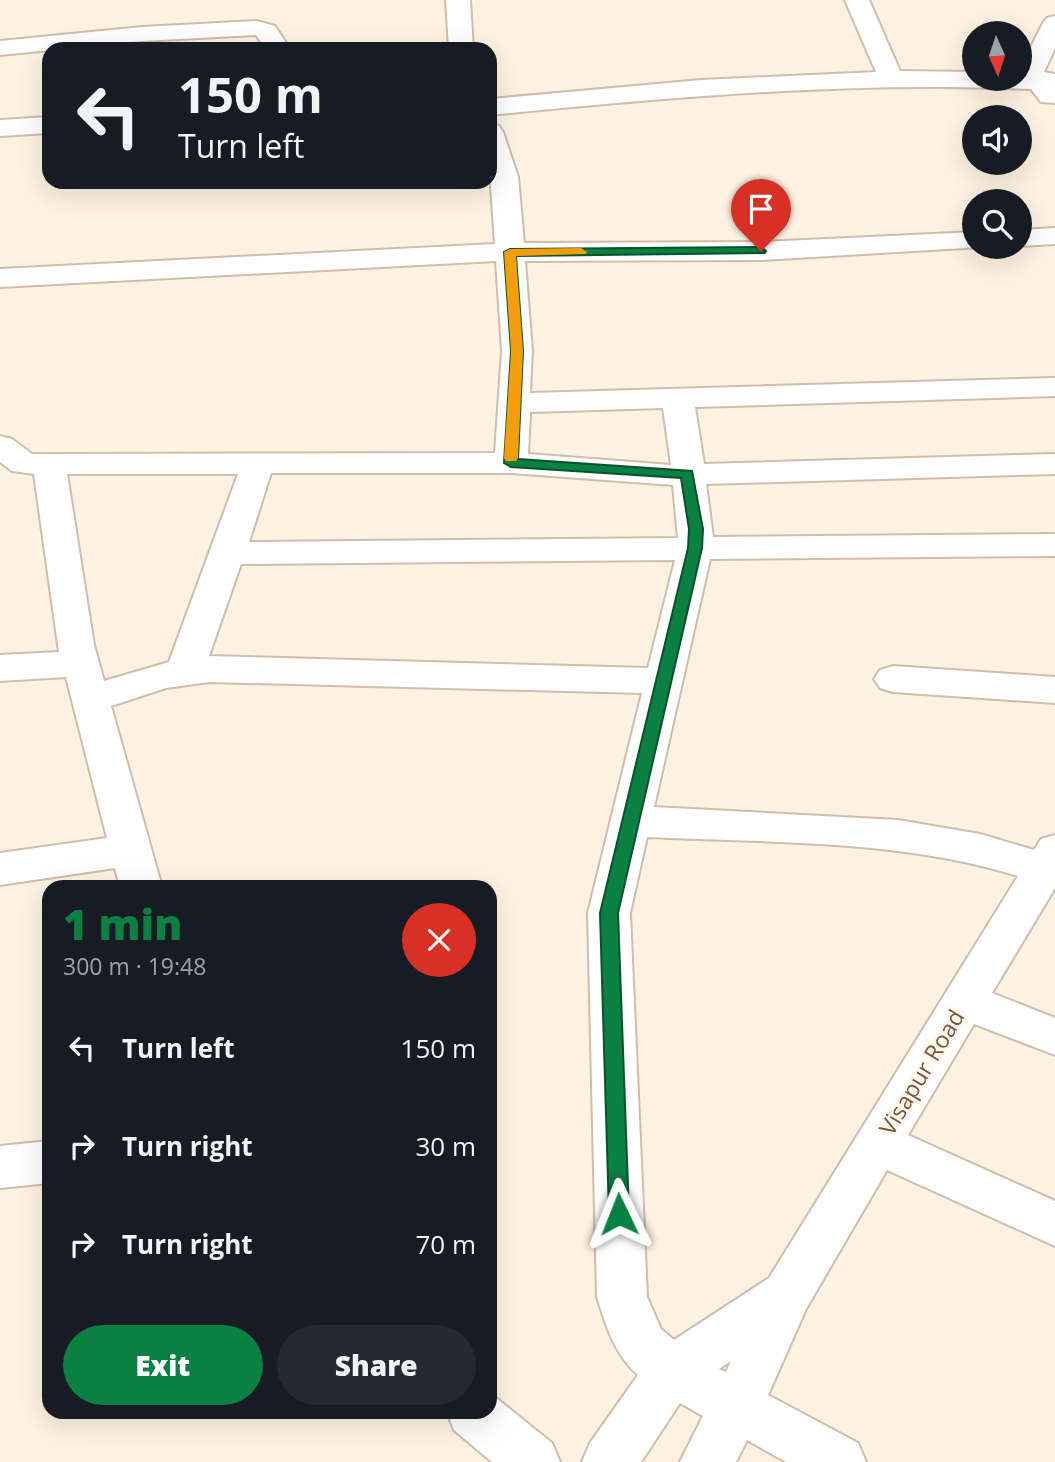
<!DOCTYPE html>
<html lang="en">
<head>
<meta charset="utf-8">
<style>
  body { margin:0; font-family:"Open Sans",sans-serif; background:#242831; color:#f1f3f6; height:100vh; display:flex; flex-direction:column; font-size:26px; white-space:nowrap }
  * { box-sizing:border-box; margin:0 }
  p { font-size:23px; color:#9ea1a6 }
  .icon { flex:none; width:38px; height:38px; fill:none; stroke:currentColor; stroke-width:2; stroke-linecap:round; stroke-linejoin:round }
  .map { position:relative; flex:1; overflow:hidden }
  .side { position:absolute; left:42px; top:880px; width:455px; height:539px; display:flex; flex-direction:column; background:#171b24; border-radius:21px; box-shadow:0 7px 28px #0002 }
  .side>* { flex:none }
  .top-card { position:absolute; left:42px; top:42px; width:455px; height:147px; border-radius:21px; box-shadow:0 7px 28px #0002; background:#171b24; color:#f1f3f6; overflow:hidden }
  .needle { width:46px; rotate:177deg }
  .fabs { position:absolute; left:962px; top:21px; display:grid; gap:14px }
  .fabs a { display:grid; place-items:center; width:70px; height:70px; border-radius:50%; background:#171b24; box-shadow:0 7px 28px #0002; font-size:35px }
  .pin { position:absolute; display:grid; place-items:center; width:60px; height:60px; color:#fff; margin:-72px -30px; border-radius:50% 50% 50% 0; rotate:-45deg; box-shadow:0 0 7px #0007 }
  .pin .icon { rotate:45deg }
  .me { position:absolute; width:77px; margin:-38px; rotate:358deg; stroke-linejoin:round; filter:drop-shadow(0 0 5px #0008) }
  .turn { display:flex; align-items:center; gap:24px; height:147px; padding:0 21px; font-size:32px }
  .turn .icon { width:91px; height:91px; stroke-width:2.5 }
  .turn b { display:block; font-size:49px; line-height:60px }
  .round { display:grid; place-items:center; flex:none; width:74px; height:74px; border-radius:37px; background:#242831 }
  .summary { display:flex; align-items:center; justify-content:space-between; height:119px; padding:0 21px }
  h1 { font-size:42px; font-weight:800; line-height:52px; color:#0b8043 }
  .cta { display:flex; gap:14px; margin-top:auto; padding:14px 21px }
  .cta a { flex:1; height:80px; border-radius:42px; background:#0b8043; color:#fff; font-size:28px; font-weight:800; line-height:80px; text-align:center }
  .cta a+a { background:#242831; color:#f1f3f6 }
  ul { padding:0; list-style:none }
  li { display:flex; align-items:center; gap:21px; height:98px; padding:0 21px }
  li div { flex:1 }
  li b { display:block; font-size:26px }
  li em { font-style:normal }
  .map>svg:first-child { display:block }
</style>
</head>
<body>
<div class="map">
<svg width="1055" height="1462" viewBox="0 0 1055 1462">
  <rect width="100%" height="100%" fill="#fef3e2"/>
  <g fill="none" stroke-linecap="round" stroke-linejoin="round">
    <!-- minor casing -->
    <g stroke="#d2bcaa" stroke-width="4">
      <path id="minor" d="M446 0H470L473 49H449Z
        M845 0H869L900 71 975 72V79H1020V69L1043 23 1047 18 1055 16V48L1044 72 1055 74V103L1041 102 1031 89C850 81 670 97 490 115V99L701 80 876 72Z
        M257 21 275 26 290 49H266L256 35 142 41 0 55V41L142 27Z
        M49 117V133L0 136V120Z
        M490 124 499 126 503 132 518 177 524 243 761 242 975 232V247H982L761 260 525 261 532 351 530 393 1055 378V396L695 407 704 464 1055 454V474L706 484 713 537 1055 534V556L710 559 654 807 898 820 980 834 1034 850 1041 839 1055 835V888L992 993 1055 1018V1055L974 1024 908 1135 1055 1201V1246L887 1170 806 1309 768 1395 858 1443 866 1462H786L747 1440 736 1462H680L703 1416 680 1403 641 1462H582L590 1443 638 1375C615 1355 606 1326 597 1297L588 913 642 693 210 682 166 688 111 706 162 887H120L115 868 0 885V853L107 838 66 677 0 681V655L59 652 34 474 12 471 0 462V436L12 439 32 454 495 453 502 351 496 261 0 287V269L495 244 490 172ZM663 408 671 465 528 454 530 412ZM271 473H511L673 485 678 538 249 542ZM67 474H238L169 662 104 681 94 645ZM675 560 648 668 209 656 241 564ZM647 837C770 843 899 839 1018 876L769 1278 674 1340 661 1329 647 1297 630 913ZM731 1361 726 1372 719 1369Z
        M1055 228V244L1020 246V230Z
        M893 666 1055 677V703L893 692 880 688 874 679 880 670Z
        M49 1141V1183L0 1188V1146Z
        M490 1393 552 1443 560 1462H492L454 1430 447 1412H490Z"/>
    </g>
    <!-- minor -->
    <use href="#minor" fill="#fff" fill-rule="evenodd"/>
  </g>
  <!-- route -->
  <path fill="#0b8043" stroke="#07532c" stroke-width="2" d="M761 247 766 251 765 253 516 256 523 351 518 459 692 471 703 529 702 548 618 913 629 1214 626 1220 619 1223 612 1220 609 1214 600 913 688 548 689 529 681 478 511 467 504 463 511 351 504 252 510 249Z"/>
  <!-- slow -->
  <path fill="#f59e0b" d="M581 248 587 252 586 254 516 256 523 351 518 458 516 461H506L504 458 511 351 504 252 510 249Z"/>
  <g text-anchor="middle" dominant-baseline="central" stroke-width="6" stroke-linejoin="round" paint-order="stroke">
    <!-- street labels -->
    <g font-size="23" fill="#775846" stroke="#fff7e9">
      <text transform="translate(921 1072) rotate(-59)">Visapur Road</text>
    </g>
  </g>
</svg>
<div class="fabs">
<a><svg class="needle" viewBox="-14 -14 28 28"><path d="M0-13l5 13h-10z" fill="#e53935"/><path d="M0 13l5-13h-10z" fill="#9ea1a6"/></svg></a>
<a><svg class="icon" aria-label="sound" viewBox="0 0 24 24"><path d="M4 9h4l5-4v14l-5-4H4zM17 9q2 3 0 6"/></svg></a>
<a><svg class="icon" aria-label="search" viewBox="0 0 24 24"><circle cx="10" cy="10" r="6"/><path d="M15 15l6 6"/></svg></a>
</div>
<div class="pin" style="left:761px;top:251px;background:#d93025"><svg class="icon" aria-label="arrive" viewBox="0 0 24 24"><path d="M6 21V4h12l-3 4 3 4H6"/></svg></div>
<svg class="me" style="left:619px;top:1214px" viewBox="-20 -20 40 40"><path d="M0-17L14 15 0 8-14 15z" fill="#0b8043" stroke="#fff" stroke-width="4"/></svg>
<div class="top-card">
<div class="turn"><svg class="icon" aria-label="left" viewBox="0 0 24 24"><path d="M17 20v-9H6M10 6l-5 5 5 5"/></svg><div><b>150 m</b>Turn left</div></div>
</div>
<section class="side">
<div class="summary"><div><h1>1 min</h1><p>300 m · 19:48</p></div><a class="round" style="background:#d93025;color:#fff"><svg class="icon" aria-label="close" viewBox="0 0 24 24"><path d="M6 6l12 12M18 6L6 18"/></svg></a></div>
<ul>
<li><svg class="icon" aria-label="left" viewBox="0 0 24 24"><path d="M17 20v-9H6M10 6l-5 5 5 5"/></svg><div><b>Turn left</b></div><em>150 m</em></li>
<li><svg class="icon" aria-label="right" viewBox="0 0 24 24"><path d="M7 20v-9h11M14 6l5 5-5 5"/></svg><div><b>Turn right</b></div><em>30 m</em></li>
<li><svg class="icon" aria-label="right" viewBox="0 0 24 24"><path d="M7 20v-9h11M14 6l5 5-5 5"/></svg><div><b>Turn right</b></div><em>70 m</em></li>
</ul>
<div class="cta"><a>Exit</a><a>Share</a></div>
</section>
</div>
</body>
</html>
